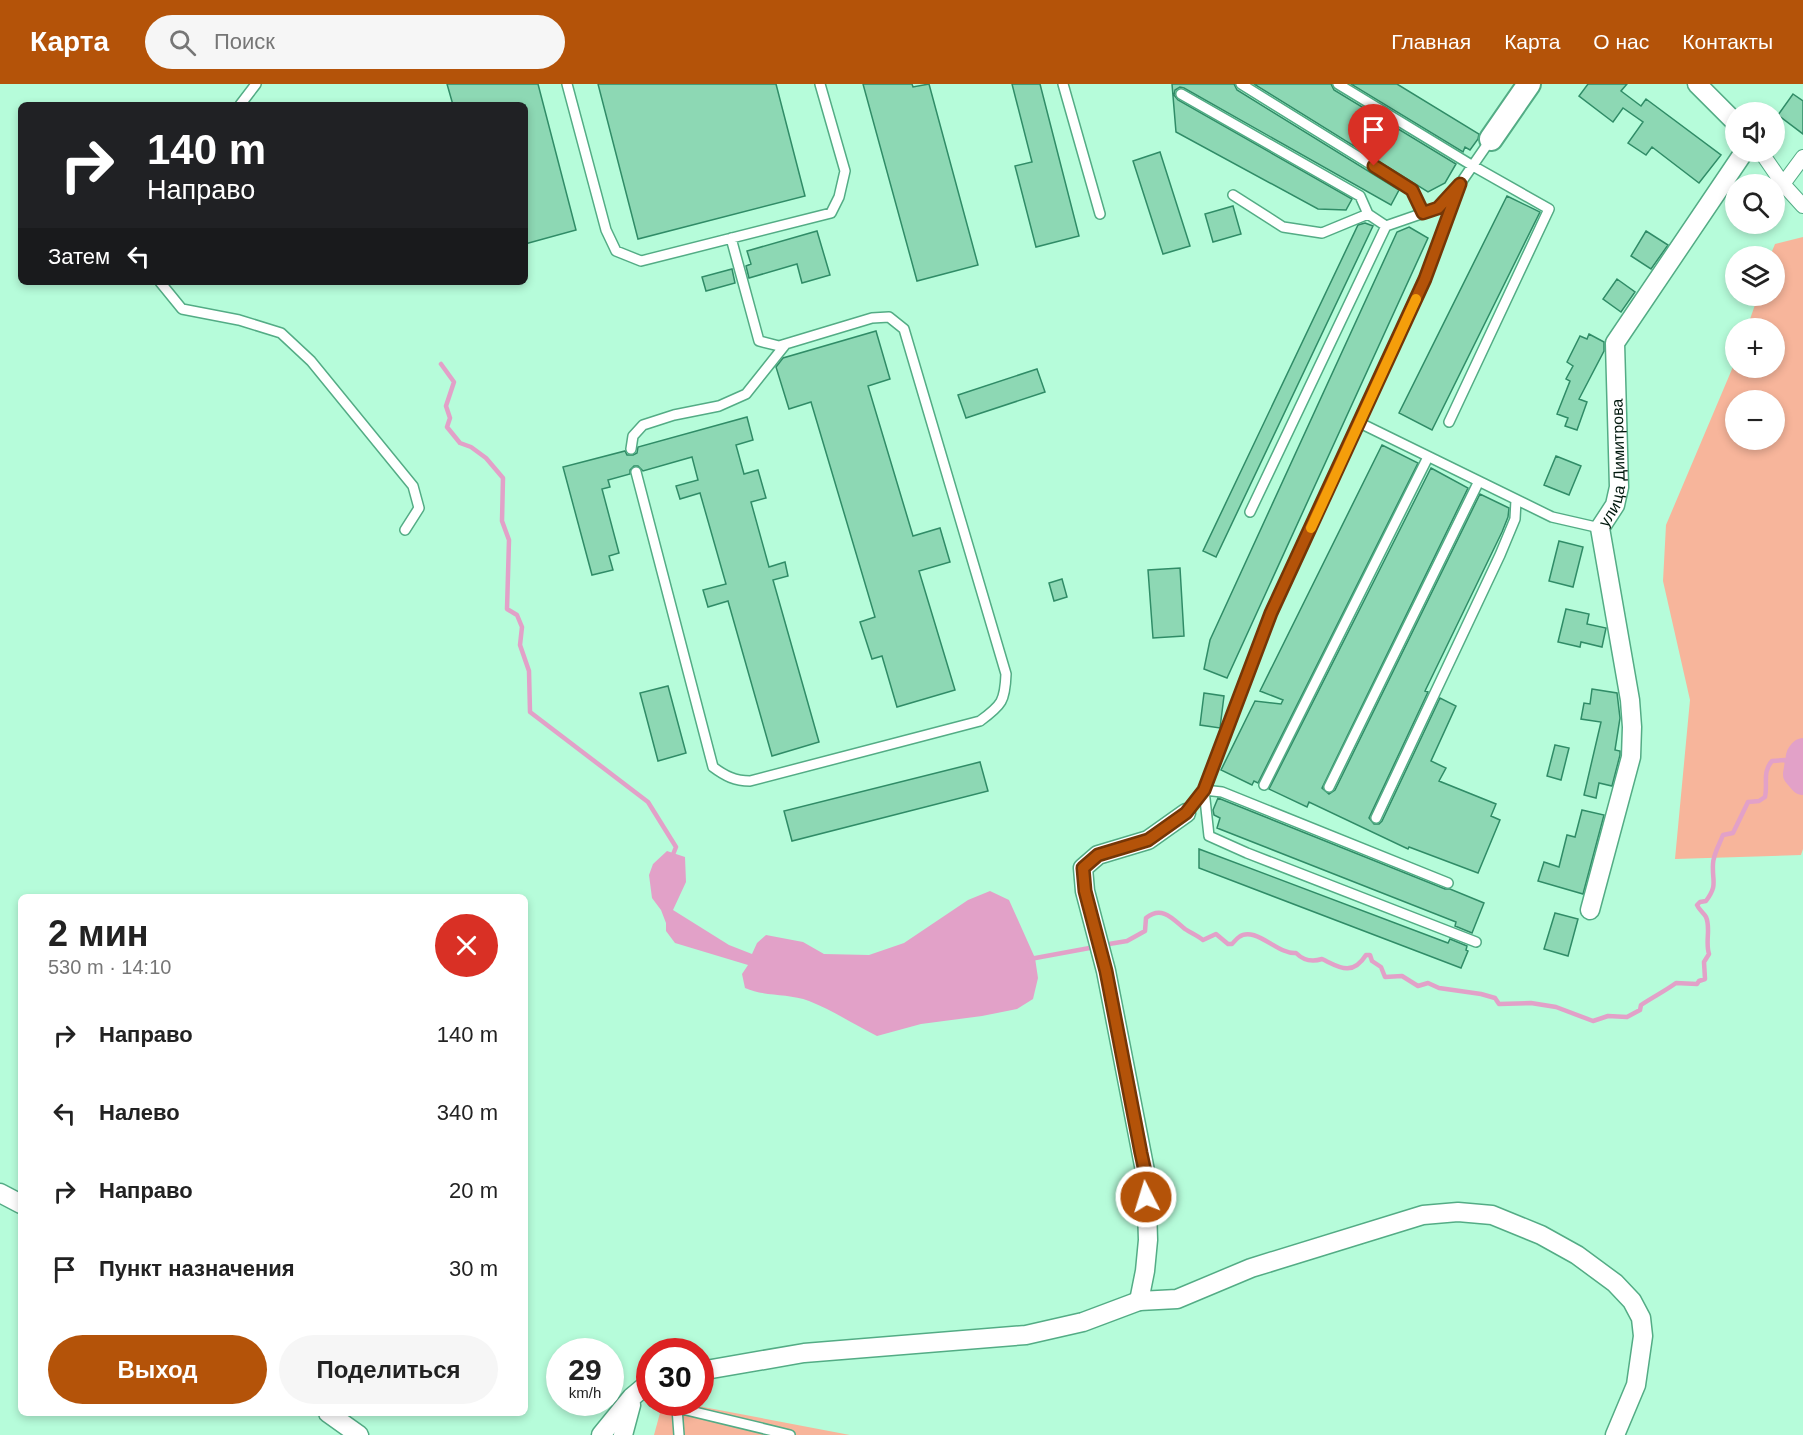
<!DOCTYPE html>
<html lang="ru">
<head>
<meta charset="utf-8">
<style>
  body { margin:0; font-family:Helvetica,sans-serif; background:#f6f6f6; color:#222; height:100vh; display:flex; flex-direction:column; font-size:22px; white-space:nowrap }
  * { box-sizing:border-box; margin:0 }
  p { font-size:20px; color:#767676 }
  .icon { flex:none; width:33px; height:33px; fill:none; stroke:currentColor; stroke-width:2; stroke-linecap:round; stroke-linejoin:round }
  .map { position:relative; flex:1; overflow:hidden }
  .drawer { position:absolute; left:18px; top:810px; width:510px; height:522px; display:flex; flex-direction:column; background:#fff; border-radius:9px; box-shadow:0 3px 9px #0003 }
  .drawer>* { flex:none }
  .hud { position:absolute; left:18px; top:18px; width:510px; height:183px; border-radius:9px; box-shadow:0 3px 9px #0003; background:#202124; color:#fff; overflow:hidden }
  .controls { position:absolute; left:1725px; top:18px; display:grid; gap:12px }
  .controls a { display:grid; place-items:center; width:60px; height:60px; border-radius:50%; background:#fff; box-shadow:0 3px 9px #0003; font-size:30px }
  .speed { position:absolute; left:546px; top:1254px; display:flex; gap:12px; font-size:30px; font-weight:700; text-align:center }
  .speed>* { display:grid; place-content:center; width:78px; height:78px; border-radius:50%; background:#fff; box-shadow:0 3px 9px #0003; line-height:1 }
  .speed small { font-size:15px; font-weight:400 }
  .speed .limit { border:9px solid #d22; background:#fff; color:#111 }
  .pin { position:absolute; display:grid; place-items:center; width:51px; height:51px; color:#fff; margin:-62px -26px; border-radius:50% 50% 50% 0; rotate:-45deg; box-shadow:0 0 6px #0007 }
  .pin .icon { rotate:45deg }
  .me { position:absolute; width:66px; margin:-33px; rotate:355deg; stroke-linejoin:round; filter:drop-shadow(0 0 4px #0008) }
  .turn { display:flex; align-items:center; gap:21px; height:126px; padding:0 30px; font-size:27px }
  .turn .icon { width:78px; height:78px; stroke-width:2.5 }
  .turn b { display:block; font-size:42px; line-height:51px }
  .then { display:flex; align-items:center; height:57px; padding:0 30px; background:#0003; gap:12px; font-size:22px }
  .round { display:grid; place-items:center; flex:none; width:63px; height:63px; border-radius:32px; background:#f6f6f6 }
  .headline { display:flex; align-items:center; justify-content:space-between; height:102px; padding:0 30px }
  h1 { font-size:36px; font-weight:700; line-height:45px }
  .cta { display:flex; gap:12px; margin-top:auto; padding:12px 30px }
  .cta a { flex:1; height:69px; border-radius:36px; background:#b45309; color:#fff; font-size:24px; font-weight:700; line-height:69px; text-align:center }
  .cta a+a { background:#f6f6f6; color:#222 }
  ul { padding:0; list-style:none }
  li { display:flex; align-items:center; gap:18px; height:78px; padding:0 30px }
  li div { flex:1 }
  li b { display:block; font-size:22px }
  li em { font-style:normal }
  header { display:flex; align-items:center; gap:36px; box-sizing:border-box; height:84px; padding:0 30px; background:#b45309; color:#fff }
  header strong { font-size:28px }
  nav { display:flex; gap:33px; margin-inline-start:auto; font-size:21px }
  .search { width:420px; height:54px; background:#f6f6f6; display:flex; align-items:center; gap:15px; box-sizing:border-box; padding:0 21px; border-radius:33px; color:#767676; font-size:22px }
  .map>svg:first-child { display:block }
</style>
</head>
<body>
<header>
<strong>Карта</strong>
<div class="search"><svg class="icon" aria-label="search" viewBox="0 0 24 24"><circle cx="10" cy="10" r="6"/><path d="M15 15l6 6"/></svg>Поиск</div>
<nav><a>Главная</a><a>Карта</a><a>О нас</a><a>Контакты</a></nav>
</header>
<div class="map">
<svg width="1803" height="1351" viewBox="0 0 1803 1351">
  <rect width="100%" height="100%" fill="#b6fcda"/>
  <!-- green -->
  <path fill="#f7b59b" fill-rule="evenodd" d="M1803 153V765L1801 771 1675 775 1690 616 1663 497 1666 441 1735 278 1736 284H1774V244H1747L1758 212H1774V172H1770L1775 160ZM1736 316H1774V356H1736Z
    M663 1318 682 1319 850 1351H654Z"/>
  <!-- water -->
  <path fill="#e2a1c8" d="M667 767 685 773 686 798 673 826 729 861 752 870 757 859 766 851 803 858 824 870 869 871 904 859 968 816 990 807 1009 816 1035 874 1038 894 1033 915 1017 925 982 932 921 940 877 952C855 941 832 926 809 917 788 909 765 913 745 904L742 890 748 881 675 859 666 847V839L661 826 652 814 649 791 653 780Z"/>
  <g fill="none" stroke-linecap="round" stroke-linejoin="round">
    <!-- stream -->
    <path stroke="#e2a1c8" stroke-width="4.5" d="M441 280 454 298 446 322 450 334 447 343 460 359 471 363 486 374 503 394 502 437 509 456 507 525 517 531 522 543 520 561 529 587 530 628 648 718 676 763 672 773
      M1103 861 1127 857 1145 847 1146 834C1162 821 1173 835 1185 845 1191 849 1197 851 1203 856L1216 850 1228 860H1232C1234 858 1236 855 1239 853 1255 841 1278 871 1296 869 1304 877 1313 878 1322 875 1339 883 1352 893 1366 871H1370L1372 877 1381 883 1385 893 1402 892 1418 902 1428 899 1439 904 1481 910 1495 914 1499 920 1531 919 1556 923 1593 937 1608 932 1627 933 1640 926 1641 921C1653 913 1665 907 1676 899L1697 900 1699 897 1705 895 1704 878 1709 870C1705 858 1711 844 1706 833 1704 829 1699 826 1697 821L1700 818 1706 817C1718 801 1712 798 1713 780 1713 771 1720 759 1723 751L1733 749 1748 718 1759 717 1765 713C1768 700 1762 688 1772 677L1785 676 1797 690
      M1030 875 1095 863"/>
    <!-- river -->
    <path stroke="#e2a1c8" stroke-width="28" d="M1803 668 1800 672 1797 690 1803 697"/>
  </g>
  <!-- building -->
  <path fill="#8dd8b4" stroke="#308c67" stroke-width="1.5" d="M447 0H538L576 146 525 160V21H453Z
    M598 0H776L805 112 638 155Z
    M863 0H912L913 3 929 0 978 181 917 197Z
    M1012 0H1040L1079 152 1036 163 1015 82 1032 78Z
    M1172 0H1234L1237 6 1399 106 1391 121 1184 4 1180 3 1175 6 1174 11 1178 16 1352 115 1346 126 1318 125 1176 48Z
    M1254 0H1331L1334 6 1456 80 1445 99 1428 108Z
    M1351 0H1397L1479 50 1478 55 1470 66 1465 63 1463 68Z
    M1588 0H1627L1621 7 1641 22 1646 15 1721 71 1699 99 1652 63 1646 71 1628 59 1643 38 1623 24 1613 38 1579 12Z
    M1793 10 1803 17V50L1778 31Z
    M1160 68 1190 162 1163 170 1133 77Z
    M1507 112 1540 128 1432 346 1399 329Z
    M1233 122 1241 150 1213 158 1205 130Z
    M1365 139 1373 142 1216 473 1203 467 1358 141Z
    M1409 143 1428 154 1227 594 1204 585 1210 556 1397 148Z
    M817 147 830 191 802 199 797 180 749 194 746 182 751 180 747 167Z
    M1646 147 1668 161 1651 185 1631 172Z
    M732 185 735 199 706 207 702 193Z
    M1617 195 1635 208 1621 228 1603 215Z
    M876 247 890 295 868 302 913 452 940 444 950 478 919 487 955 606 897 623 882 572 872 575 860 538 875 533 811 318 789 325 776 283 783 274Z
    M1589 250 1604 258V267L1579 315 1587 318 1577 346 1565 342 1568 334 1557 330 1570 297 1566 295 1573 282 1567 278 1580 252 1587 255Z
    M1037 285 1045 308 966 334 958 311Z
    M747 333 753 356 736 361 744 390 758 386 766 414 751 418 769 483 785 478 788 492 773 496 819 658 772 672 728 517 708 523 703 506 726 500 700 409 680 415 676 402 698 396 692 373 643 387 638 382H634L630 386V390L608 396 610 403 602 405 619 469 609 472 613 486 592 491 563 383 625 367 627 371H633L637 369 638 363Z
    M1382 361 1418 379 1258 699 1254 697 1252 701 1221 686 1255 617 1281 620 1283 616 1260 607Z
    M1556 372 1581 382 1569 411 1544 401Z
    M1431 384 1468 404 1322 704 1329 710 1335 706 1480 410 1509 424 1508 433 1502 448 1425 607 1428 608 1369 734 1374 740H1379L1382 737 1440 614 1456 622 1431 677 1446 684 1439 697 1496 720 1491 732 1500 736 1478 789 1409 763 1408 765 1309 718 1307 723 1269 705Z
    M1559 457 1583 463 1573 503 1549 497Z
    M1180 484 1184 552 1153 554 1148 486Z
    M1062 495 1067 513 1054 517 1049 499Z
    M1566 525 1589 530 1587 540 1606 544 1602 563 1581 558 1580 563 1558 558Z
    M668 602 686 669 658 677 640 609Z
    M1592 605 1617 609 1620 634 1615 666 1620 667V671L1612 702 1599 699 1596 714 1584 711 1601 638 1581 635 1584 619 1590 620Z
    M1204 609 1224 612 1220 644 1200 641Z
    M1555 661 1569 664 1561 696 1547 692Z
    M980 678 988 707 792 757 784 727Z
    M1218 714 1445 805H1450L1484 819 1472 849 1455 842 1456 838 1217 744 1220 734 1214 731 1213 726Z
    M1582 726 1604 731 1583 810 1538 797 1544 778 1559 783 1567 751 1575 753Z
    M1199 765 1448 859 1450 855 1467 862 1466 866 1468 867 1461 884 1199 784Z
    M1555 829 1578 835 1568 872 1544 865Z"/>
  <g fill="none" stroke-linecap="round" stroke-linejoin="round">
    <!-- service casing -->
    <g stroke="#53ac85" stroke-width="12">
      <path id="service" d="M567 0 606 146 616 167 641 177 831 129 839 113 845 87 820 0
        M1063 0 1100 130
        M1241 0 1412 106 1423 129
        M1338 0 1473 82 1549 125 1449 338
        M1181 10 1360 112 1368 130
        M240 21 256 0
        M1233 111 1283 143 1322 149 1368 130 1386 142 1438 124 1456 104
        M160 198 182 225 239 236 281 249 311 277 413 402 419 424 405 446
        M1360 339 1552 433 1600 444
        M631 365 633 352 643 341 674 331 719 322 746 310 785 261
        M636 388 713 683C725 692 735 697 750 697L980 637C1002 621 1005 617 1006 590L904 245 889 233 872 234 779 262 759 257 731 154
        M1250 428 1386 142
        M1264 701 1428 373
        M1329 703 1478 399
        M1186 729 1204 706 1271 529 1425 195 1460 100 1491 55
        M1376 734 1500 471 1515 435 1516 416
        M1448 799 1222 708 1204 706 1209 752 1247 769 1476 858
        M653 1318 790 1351
        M677 1324 679 1351"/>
    </g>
    <!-- pedestrian casing -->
    <g stroke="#53ac85" stroke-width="16">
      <path id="pedestrian" d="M1761 68 1783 100 1803 122
        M1783 100 1803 73"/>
    </g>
    <!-- minor casing -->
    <g stroke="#53ac85" stroke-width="21">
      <g id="minor">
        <path d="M1697 0 1736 39"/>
        <path d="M1186 729 1148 756 1098 771 1083 784 1085 807 1106 887 1146 1092 1148 1156 1145 1187 1139 1217 1177 1215 1251 1184 1423 1131 1458 1128 1492 1131 1541 1151 1577 1171 1615 1199 1632 1217 1641 1234 1643 1252 1636 1301 1615 1351"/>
        <path id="s1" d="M1590 826 1631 673 1632 643 1630 616 1600 444 1615 421 1619 403 1615 259 1744 68"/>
        <path d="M0 1109 21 1120"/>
        <path d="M700 1287 804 1269 1026 1251 1083 1238 1139 1217"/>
        <path d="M328 1329 359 1351"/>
        <path d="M601 1351 632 1313 650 1298"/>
        <path d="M623 1351 631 1321"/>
      </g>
    </g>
    <!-- tertiary casing -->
    <g stroke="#53ac85" stroke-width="26">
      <path id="tertiary" d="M1491 55 1529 0"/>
    </g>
    <!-- service -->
    <use href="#service" stroke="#fff" stroke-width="9"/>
    <!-- pedestrian -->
    <use href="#pedestrian" stroke="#fff" stroke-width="14"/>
    <!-- minor -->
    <use href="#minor" stroke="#fff" stroke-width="18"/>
    <!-- tertiary -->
    <use href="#tertiary" stroke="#fff" stroke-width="22"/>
  </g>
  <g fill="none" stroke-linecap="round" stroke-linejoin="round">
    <!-- route casing -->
    <g stroke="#753606" stroke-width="15">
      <path id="route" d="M1146 1113V1092L1141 1069 1106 887 1085 807 1083 784 1098 771 1148 756 1186 729 1204 706 1271 529 1425 195 1460 100 1438 124 1423 129 1412 106 1374 82"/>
    </g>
    <!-- route -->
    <use href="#route" stroke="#b45309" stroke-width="10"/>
    <!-- slow -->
    <path stroke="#f59e0b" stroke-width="10" d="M1311 444 1416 215"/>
  </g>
  <g text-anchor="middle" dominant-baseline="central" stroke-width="6" stroke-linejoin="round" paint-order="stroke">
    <!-- street labels -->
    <g font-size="16" fill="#00180d" stroke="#b6fcda">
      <text stroke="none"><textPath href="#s1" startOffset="459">улица Димитрова</textPath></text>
    </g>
  </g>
</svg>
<div class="controls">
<a><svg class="icon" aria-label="sound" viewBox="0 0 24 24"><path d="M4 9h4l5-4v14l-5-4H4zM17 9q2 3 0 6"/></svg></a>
<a><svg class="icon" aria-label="search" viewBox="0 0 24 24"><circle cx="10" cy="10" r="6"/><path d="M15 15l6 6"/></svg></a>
<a><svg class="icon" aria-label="layers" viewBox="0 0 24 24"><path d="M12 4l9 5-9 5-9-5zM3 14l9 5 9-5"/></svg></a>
<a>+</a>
<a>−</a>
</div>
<div class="speed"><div>29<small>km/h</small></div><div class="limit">30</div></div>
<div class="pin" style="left:1374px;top:82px;background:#d93025"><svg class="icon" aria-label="arrive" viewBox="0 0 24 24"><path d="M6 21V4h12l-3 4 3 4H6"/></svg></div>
<svg class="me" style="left:1146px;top:1113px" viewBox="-20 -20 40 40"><circle r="17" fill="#b45309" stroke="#fff" stroke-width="3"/><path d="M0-11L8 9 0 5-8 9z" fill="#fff"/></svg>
<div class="hud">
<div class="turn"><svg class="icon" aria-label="right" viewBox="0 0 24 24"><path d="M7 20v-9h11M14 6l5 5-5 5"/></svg><div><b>140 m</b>Направо</div></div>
<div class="then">Затем<svg class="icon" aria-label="left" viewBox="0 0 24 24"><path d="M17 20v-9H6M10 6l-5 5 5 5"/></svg></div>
</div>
<section class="drawer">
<div class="headline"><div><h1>2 мин</h1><p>530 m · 14:10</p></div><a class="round" style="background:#d93025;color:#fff"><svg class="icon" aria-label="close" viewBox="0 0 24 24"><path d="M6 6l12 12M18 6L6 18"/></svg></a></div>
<ul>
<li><svg class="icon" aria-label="right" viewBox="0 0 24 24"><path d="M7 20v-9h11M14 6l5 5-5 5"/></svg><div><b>Направо</b></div><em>140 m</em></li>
<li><svg class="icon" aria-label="left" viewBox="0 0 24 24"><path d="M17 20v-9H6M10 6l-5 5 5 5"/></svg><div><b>Налево</b></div><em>340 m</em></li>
<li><svg class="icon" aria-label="right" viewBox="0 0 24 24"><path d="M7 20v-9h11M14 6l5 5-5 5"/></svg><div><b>Направо</b></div><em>20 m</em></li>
<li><svg class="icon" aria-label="arrive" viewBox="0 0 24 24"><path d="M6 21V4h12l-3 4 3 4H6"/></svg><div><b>Пункт назначения</b></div><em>30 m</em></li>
</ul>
<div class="cta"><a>Выход</a><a>Поделиться</a></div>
</section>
</div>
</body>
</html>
